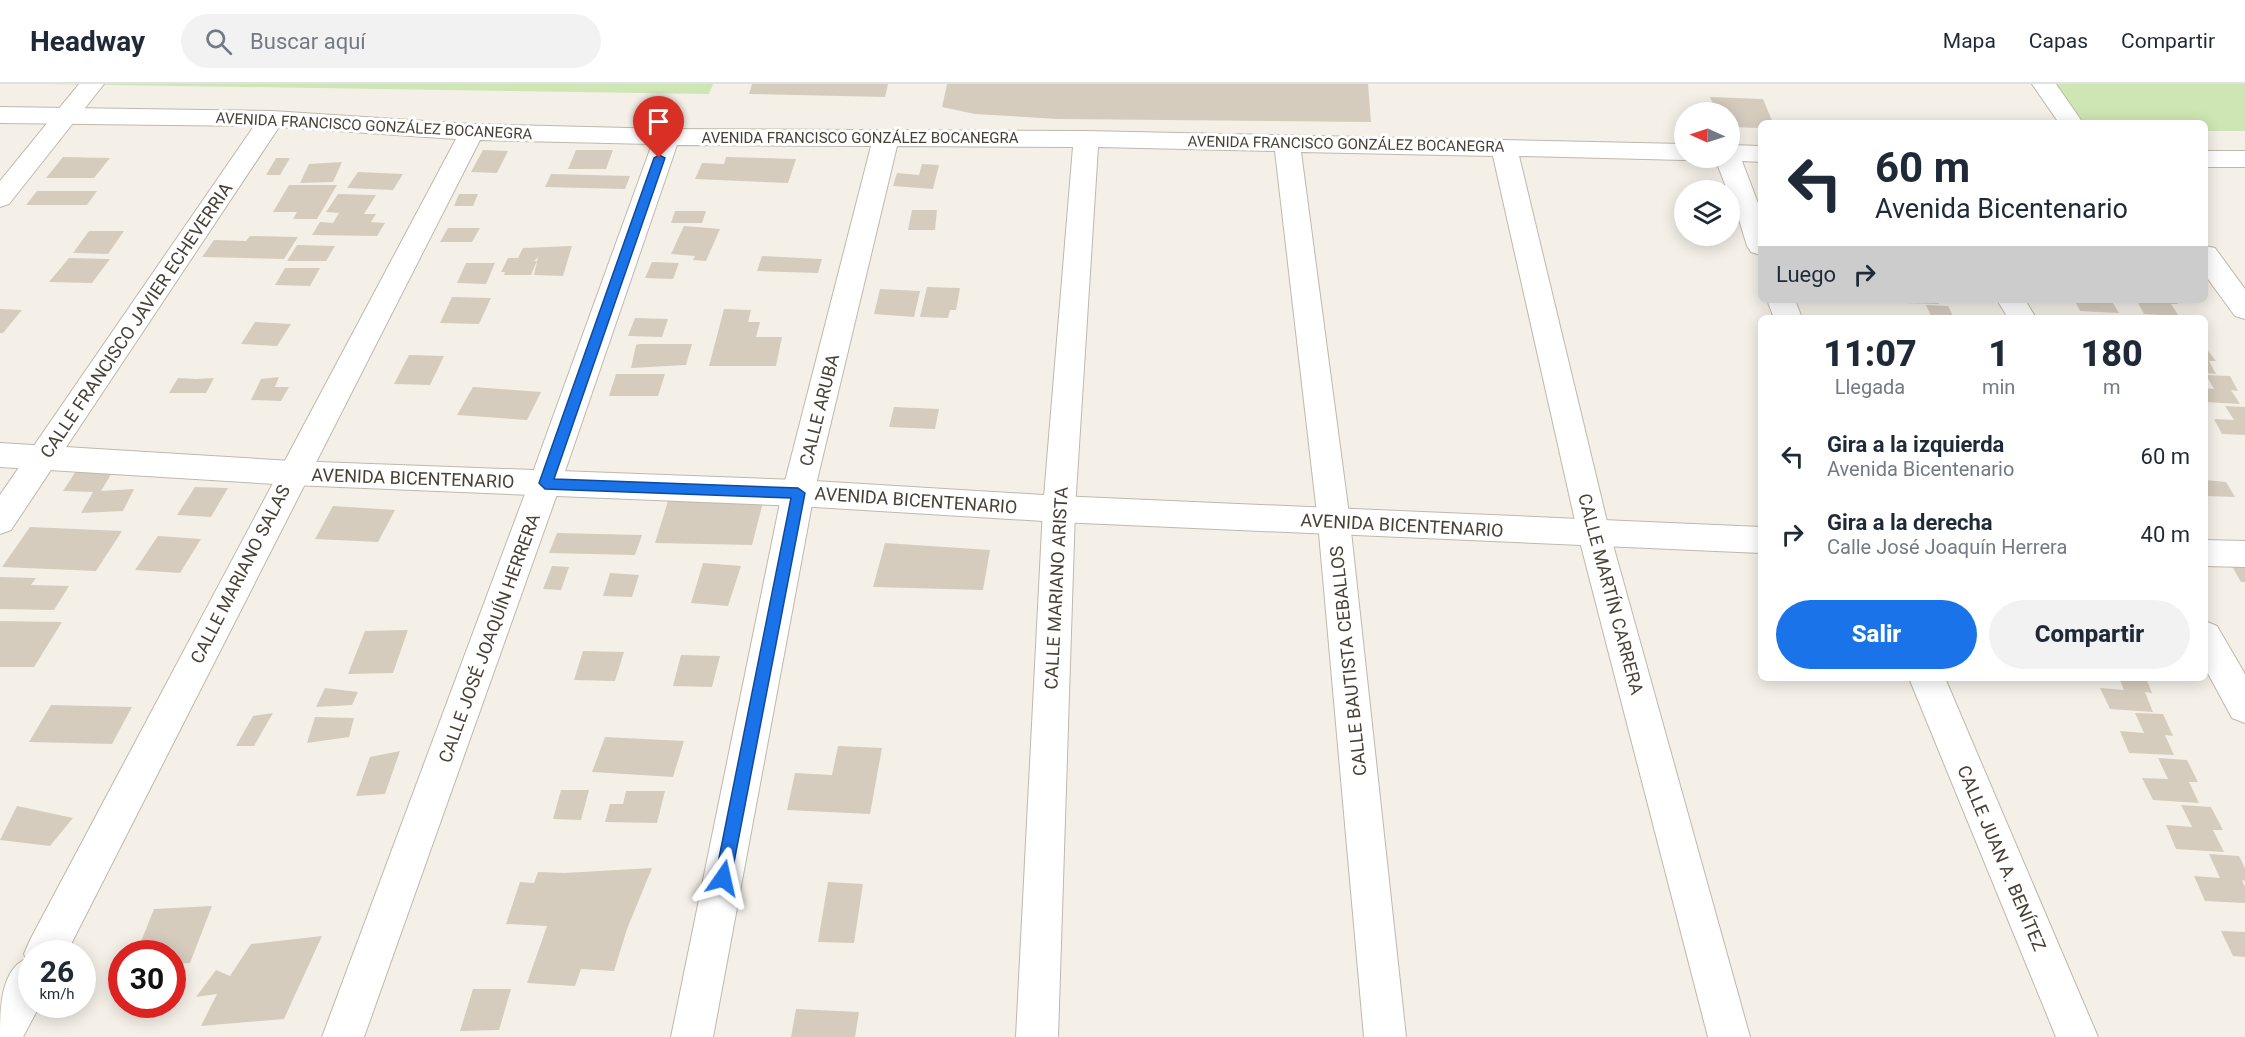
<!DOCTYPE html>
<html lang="es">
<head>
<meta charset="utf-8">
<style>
  body { margin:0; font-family:Roboto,sans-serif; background:#f2f2f3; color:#1f2937; height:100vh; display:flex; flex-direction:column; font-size:22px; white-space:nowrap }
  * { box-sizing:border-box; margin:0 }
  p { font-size:20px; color:#747a83 }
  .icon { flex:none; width:33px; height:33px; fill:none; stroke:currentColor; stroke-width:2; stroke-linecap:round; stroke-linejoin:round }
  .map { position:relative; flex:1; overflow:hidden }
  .panel { position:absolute; left:1758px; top:231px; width:450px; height:366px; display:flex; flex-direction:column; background:#fff; border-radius:9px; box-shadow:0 3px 15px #0003 }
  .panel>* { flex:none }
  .hud { position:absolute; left:1758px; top:36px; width:450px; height:183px; border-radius:9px; box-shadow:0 3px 15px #0003; background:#fff; color:#1f2937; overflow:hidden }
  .needle { width:39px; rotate:273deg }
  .controls { position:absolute; left:1674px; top:18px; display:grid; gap:12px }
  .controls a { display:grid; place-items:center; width:66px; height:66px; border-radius:50%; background:#fff; box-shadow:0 3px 15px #0003; font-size:30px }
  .speed { position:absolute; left:18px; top:856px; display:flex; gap:12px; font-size:30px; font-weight:700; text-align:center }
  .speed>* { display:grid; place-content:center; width:78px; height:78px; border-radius:50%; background:#fff; box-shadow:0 3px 15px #0003; line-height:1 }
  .speed small { font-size:15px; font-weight:400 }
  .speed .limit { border:9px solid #d22; background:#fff; color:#111 }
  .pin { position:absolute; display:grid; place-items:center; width:51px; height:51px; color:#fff; margin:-62px -26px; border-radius:50% 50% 50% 0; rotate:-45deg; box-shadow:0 0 6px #0007 }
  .pin .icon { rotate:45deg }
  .me { position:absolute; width:66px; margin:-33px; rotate:11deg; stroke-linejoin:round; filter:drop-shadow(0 0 4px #0008) }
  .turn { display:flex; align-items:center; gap:21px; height:126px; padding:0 18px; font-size:27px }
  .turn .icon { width:78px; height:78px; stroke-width:2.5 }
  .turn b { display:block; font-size:42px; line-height:51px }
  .then { display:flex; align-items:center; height:57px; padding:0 18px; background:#0003; gap:12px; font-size:22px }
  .eta { display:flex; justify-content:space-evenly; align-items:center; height:102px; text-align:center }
  .eta b { font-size:36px; font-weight:800; line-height:42px }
  .primary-button { display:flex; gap:12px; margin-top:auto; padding:12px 18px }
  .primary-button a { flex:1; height:69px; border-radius:36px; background:#1a73e8; color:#fff; font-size:24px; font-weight:800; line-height:69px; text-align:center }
  .primary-button a+a { background:#f2f2f3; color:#1f2937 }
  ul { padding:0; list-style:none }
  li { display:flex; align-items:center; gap:18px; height:78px; padding:0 18px }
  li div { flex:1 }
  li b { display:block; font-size:22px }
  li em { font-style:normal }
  header { display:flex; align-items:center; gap:36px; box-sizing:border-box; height:84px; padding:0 30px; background:#fff; border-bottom:2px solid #e0e1e3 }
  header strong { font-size:28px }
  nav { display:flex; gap:33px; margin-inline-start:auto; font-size:21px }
  .search { width:420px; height:54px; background:#f2f2f3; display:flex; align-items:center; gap:15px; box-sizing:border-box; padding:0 21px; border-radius:33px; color:#747a83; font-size:22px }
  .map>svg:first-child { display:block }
</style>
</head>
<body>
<header>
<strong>Headway</strong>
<div class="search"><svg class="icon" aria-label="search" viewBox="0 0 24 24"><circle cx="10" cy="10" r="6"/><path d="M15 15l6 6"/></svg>Buscar aquí</div>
<nav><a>Mapa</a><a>Capas</a><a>Compartir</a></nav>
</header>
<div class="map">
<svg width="2245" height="953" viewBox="0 0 2245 953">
  <rect width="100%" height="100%" fill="#f4f0e8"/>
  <!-- green -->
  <path fill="#cee6b3" d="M50 0H713L709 10Z
    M2052 0H2245V47H2205V39H2083Z"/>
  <!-- building -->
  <path fill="#d5ccbe" d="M752 0H888L885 13 749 10Z
    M947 0H1368L1371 38 1057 35 975 30 942 23Z
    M1710 13 1763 15 1773 39H1761V44L1730 43V28H1716Z
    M483 66 508 67 497 89 471 88Z
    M576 66H613L606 85H568Z
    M63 73 110 74 94 94H46Z
    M726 73 796 75 788 99 695 95 702 79 724 80Z
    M276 74H290L280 91H266Z
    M342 78 333 98 300 99 309 80Z
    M922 80 939 81 933 105 893 102 897 89 919 91Z
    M358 88 403 90 393 106 347 104Z
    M551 90 630 92 625 105 545 103Z
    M289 101H337L317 135H293L297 128H273Z
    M37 107H97L87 121H26Z
    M338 110 376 111 364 130H376L371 138 385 139 377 152 312 151 320 138 333 139 339 129 326 128Z
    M459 110H478L473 122H454Z
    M912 126H937L935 146H908Z
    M675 127H706L702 139H671Z
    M684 142 720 145 706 177 693 176 695 172 671 170Z
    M448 144H480L472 158H440Z
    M89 147H124L108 170 73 169Z
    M250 152 298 153 284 175 202 173 214 156 246 157Z
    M297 161 335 162 326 177H287Z
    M572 162 563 192 534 191 538 173 534 177H537L531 191H504L505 188H501L508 174H518L523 164Z
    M762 172 822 175 818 189 757 187Z
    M69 174 110 175 92 199 49 198Z
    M652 178 679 179 673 195 645 194Z
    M466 179H495L486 200 457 199Z
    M285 184H320L310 202 275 201Z
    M927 203 960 204 956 226H950L948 234 920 233Z
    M880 205 920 207 914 233 874 230Z
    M452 213 491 214 479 240 440 239Z
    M1903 216H1937L1939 220 1904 219Z
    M2067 216H2111L2119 229 2080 227 2076 219H2069Z
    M2154 216H2176L2178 220H2171L2179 232 2144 230 2137 217 2155 218Z
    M1926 221 1948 222 1954 234H1932Z
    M0 225 22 226 3 249H0Z
    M724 225 751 226 748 238H760L756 253H782L776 282H709Z
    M635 234 668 235 662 253 628 252Z
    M255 238 291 240 277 262 241 260Z
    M639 260H692L686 281 631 284 636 261Z
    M2205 263 2216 277H2209L2216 290 2205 289Z
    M409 271 444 272 430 301 394 300Z
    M616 290H665L658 312H609Z
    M2206 291 2230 292 2238 307 2231 306 2240 320 2205 318V304L2214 305Z
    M279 293 275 303H289L281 317 251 316 261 295Z
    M178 294 196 295 214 294 206 309H169Z
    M473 303 541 308 527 336 457 331Z
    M2225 322 2245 323V351L2222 350 2214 335 2234 336Z
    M894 323 939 325 935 345 889 343Z
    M80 381 116 382 101 407 134 405 123 427 81 429 93 408 63 407Z
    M2205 396 2226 398 2235 413 2205 412Z
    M195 403 228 404 211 433 177 431Z
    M668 417 763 418 752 461 655 459Z
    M333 422 395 426 378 458 315 455Z
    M30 443 122 447 96 487 2 483Z
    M557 449 642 451 635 471 549 469Z
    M158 452 201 455 180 489 135 486Z
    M885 459 990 466 983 506 873 503Z
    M2229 477 2245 478V498H2241Z
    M703 479 741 482 728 522 691 519Z
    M552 482 569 483 561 506 543 505Z
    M610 489 639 491 632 513 603 512Z
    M0 493 36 494 31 501 69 502 54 526 0 525Z
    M0 537 62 538 34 583H0Z
    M408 546 393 589 348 590 365 547Z
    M583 567 624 568 615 597 574 596Z
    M681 571 720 572 712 603 673 602Z
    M2119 594H2146L2152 609 2145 608 2153 628 2110 625 2100 604 2124 606Z
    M325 604 358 608 352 621 316 623Z
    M51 621 132 623 112 660 29 658Z
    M273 629 254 662H236L253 632Z
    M2135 629 2163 630 2173 652 2165 651 2174 671 2129 669 2120 647 2144 649Z
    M315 633 354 634 349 653 307 659Z
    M605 653 684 657 673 693 592 688Z
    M838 662 882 664 870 730 787 726 795 689 832 691Z
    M400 667 385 710 356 712 370 673Z
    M2158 674 2187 676 2198 698H2189L2199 719 2153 716 2142 694 2168 695Z
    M561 706H589L581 736 553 735Z
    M626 707H665L657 739 605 738 610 720H623Z
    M2181 721 2211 723 2223 746H2213L2224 768 2176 765 2166 741 2192 743Z
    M17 722 73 734 50 762 0 756Z
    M2209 770 2239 772 2245 784V797L2242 796 2245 803V819L2205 817 2194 792 2220 794Z
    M652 784 627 845 614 887 581 885 575 902 527 899 547 842 506 840 520 798 534 799 538 788 564 789Z
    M828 798 863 800 854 859 818 858Z
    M212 822 190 879 172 880V870H136L154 825Z
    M2221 847 2245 848V873L2233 872Z
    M322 852 284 935 201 942 217 910 196 913 216 886 230 892 251 860Z
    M473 905H511L499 946 460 947Z
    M796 925 859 928 855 953H791Z"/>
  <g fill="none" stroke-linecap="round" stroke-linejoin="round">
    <!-- minor casing -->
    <g stroke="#bfb8ab" stroke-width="2">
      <path id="minor" d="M2032 0H2056L2083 39H2059Z
        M0 23 272 27 472 40 667 45 1086 47 1684 60V74H1693L1684 76 1519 72 1610 450 1750 953H1708L1578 450 1493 72 1301 68 1350 438 1406 953H1364L1318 438 1275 67 1098 63 1075 425 1058 953H1016L1043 425 1073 63 897 62 814 409 713 953H671L782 409 871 62 677 61 561 399 364 953H322L529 399 652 60 480 56 66 870H32V921H40L23 953H0C0 928 0 886 26 875L24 870 30 856 456 55 279 43 11 446 0 450V411L254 42 0 39Z
        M1730 61 1761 62V78L1742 77 1761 127V171L1751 168 1747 162 1730 106H1727L1715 74H1730Z
        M2205 67H2245V83H2205Z
        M2205 162 2215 164 2245 205V235L2235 232 2205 191Z
        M1767 216H1795L1802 234H1774Z
        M1997 216H2025L2036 234H2008Z
        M2205 537 2217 542 2245 590V639L2232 634 2205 584Z
        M1909 594H1945L2098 953H2056Z"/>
    </g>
    <!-- tertiary casing -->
    <g stroke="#bfb8ab" stroke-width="2">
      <path id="tertiary" d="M79 0H104L9 120 0 123V97Z
        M0 359 292 377 798 396 1059 412 1761 443V469L1059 438 798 422 292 401 0 383Z
        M2205 456 2245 457V483L2205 482Z"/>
    </g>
    <!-- minor -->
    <use href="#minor" fill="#fff" fill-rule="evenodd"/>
    <!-- tertiary -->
    <use href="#tertiary" fill="#fff" fill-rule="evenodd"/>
  </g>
  <!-- route -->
  <path fill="#1a73e8" stroke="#114b97" stroke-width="1.5" d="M659 71 665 74 554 395 798 404 805 409 731 794 729 800 723 802 717 800 715 794 791 414 545 405 539 399 654 74Z"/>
  <g text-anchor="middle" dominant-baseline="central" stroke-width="6" stroke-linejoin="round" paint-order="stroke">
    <!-- far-street labels -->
    <g font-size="15" fill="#474137" stroke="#fff">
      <text transform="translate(374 42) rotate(3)">AVENIDA FRANCISCO GONZÁLEZ BOCANEGRA</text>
      <text x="860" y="54">AVENIDA FRANCISCO GONZÁLEZ BOCANEGRA</text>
      <text transform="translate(1346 60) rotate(1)">AVENIDA FRANCISCO GONZÁLEZ BOCANEGRA</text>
    </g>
    <!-- street labels -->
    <g font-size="18" fill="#474137" stroke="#fff">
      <text transform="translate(136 236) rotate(-56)">CALLE FRANCISCO JAVIER ECHEVERRIA</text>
      <text transform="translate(819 326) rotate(-76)">CALLE ARUBA</text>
      <text transform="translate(413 394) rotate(2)">AVENIDA BICENTENARIO</text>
      <text transform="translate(916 416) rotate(4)">AVENIDA BICENTENARIO</text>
      <text transform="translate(1402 441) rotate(3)">AVENIDA BICENTENARIO</text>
      <text transform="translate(240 490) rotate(-63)">CALLE MARIANO SALAS</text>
      <text transform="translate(1056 504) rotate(-87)">CALLE MARIANO ARISTA</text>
      <text transform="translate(1611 510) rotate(75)">CALLE MARTÍN CARRERA</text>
      <text transform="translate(489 554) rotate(-70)">CALLE JOSÉ JOAQUÍN HERRERA</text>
      <text transform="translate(1348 577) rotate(-96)">CALLE BAUTISTA CEBALLOS</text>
      <text transform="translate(2002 774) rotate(67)">CALLE JUAN A. BENÍTEZ</text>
    </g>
  </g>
</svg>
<div class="controls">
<a><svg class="needle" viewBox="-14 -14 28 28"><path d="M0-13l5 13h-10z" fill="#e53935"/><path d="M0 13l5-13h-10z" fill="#747a83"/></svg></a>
<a><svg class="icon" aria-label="layers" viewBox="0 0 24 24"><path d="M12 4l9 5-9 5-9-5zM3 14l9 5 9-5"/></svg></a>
</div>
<div class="speed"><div>26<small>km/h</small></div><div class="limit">30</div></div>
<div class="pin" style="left:659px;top:74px;background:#d93025"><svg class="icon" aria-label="arrive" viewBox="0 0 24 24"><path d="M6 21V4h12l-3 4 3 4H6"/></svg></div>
<svg class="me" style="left:723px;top:794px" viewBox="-20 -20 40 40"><path d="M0-17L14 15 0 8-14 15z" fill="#1a73e8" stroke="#fff" stroke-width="4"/></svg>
<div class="hud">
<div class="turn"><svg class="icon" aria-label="left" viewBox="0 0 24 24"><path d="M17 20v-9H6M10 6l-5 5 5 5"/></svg><div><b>60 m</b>Avenida Bicentenario</div></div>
<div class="then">Luego<svg class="icon" aria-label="right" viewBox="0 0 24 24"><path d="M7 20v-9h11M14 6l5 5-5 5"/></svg></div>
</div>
<section class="panel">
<div class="eta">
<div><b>11:07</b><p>Llegada</p></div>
<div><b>1</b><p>min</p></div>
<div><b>180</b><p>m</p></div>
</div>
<ul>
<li><svg class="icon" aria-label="left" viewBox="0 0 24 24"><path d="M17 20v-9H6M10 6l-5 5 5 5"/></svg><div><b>Gira a la izquierda</b><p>Avenida Bicentenario</p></div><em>60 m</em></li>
<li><svg class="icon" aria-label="right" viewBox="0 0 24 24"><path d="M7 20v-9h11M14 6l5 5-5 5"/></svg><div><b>Gira a la derecha</b><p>Calle José Joaquín Herrera</p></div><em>40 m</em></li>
</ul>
<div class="primary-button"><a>Salir</a><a>Compartir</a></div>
</section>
</div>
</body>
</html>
